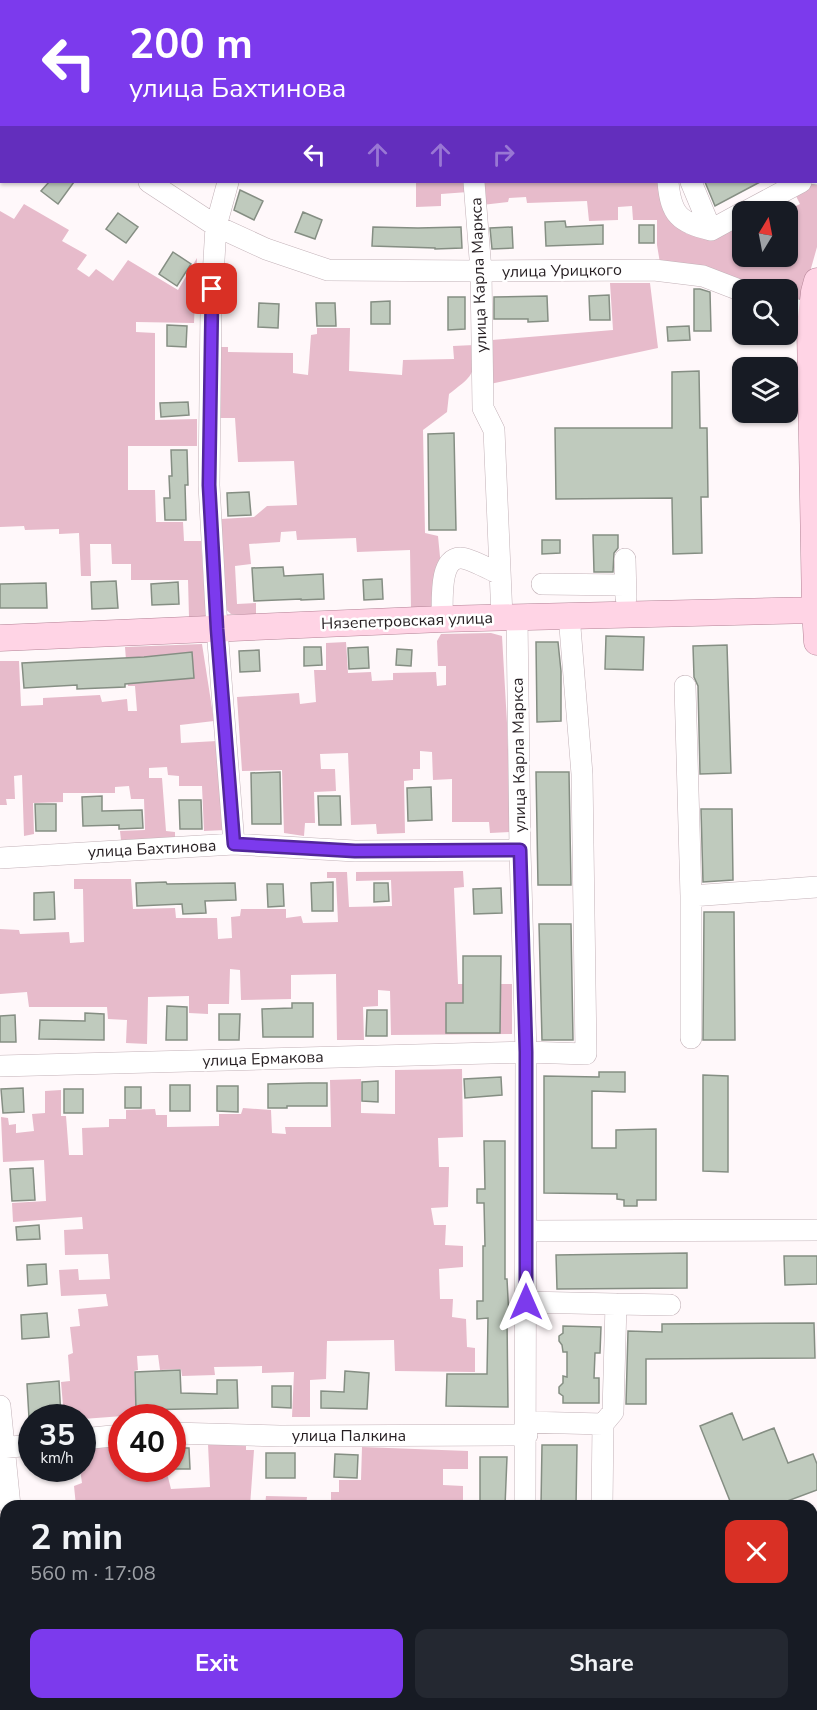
<!DOCTYPE html>
<html lang="en">
<head>
<meta charset="utf-8">
<style>
  body { margin:0; font-family:"Nunito Sans",sans-serif; background:#242831; color:#f1f3f6; height:100vh; display:flex; flex-direction:column; font-size:22px; white-space:nowrap }
  * { box-sizing:border-box; margin:0 }
  p { font-size:20px; color:#9ea1a6 }
  .icon { flex:none; width:33px; height:33px; fill:none; stroke:currentColor; stroke-width:2; stroke-linecap:round; stroke-linejoin:round }
  .map { position:relative; flex:1; overflow:hidden }
  .panel { position:absolute; left:0px; top:1500px; width:818px; height:210px; display:flex; flex-direction:column; background:#171b24; border-radius:18px 18px 0 0; box-shadow:0 2px 4px #0004 }
  .panel>* { flex:none }
  .guide { position:absolute; left:0px; top:0px; width:818px; height:183px; box-shadow:0 2px 4px #0004; background:#7c3aed; color:#fff; overflow:hidden }
  .needle { width:39px; rotate:10deg }
  .fabs { position:absolute; left:732px; top:201px; display:grid; gap:12px }
  .fabs a { display:grid; place-items:center; width:66px; height:66px; border-radius:12px; background:#171b24; box-shadow:0 2px 4px #0004; font-size:30px }
  .speed { position:absolute; left:18px; top:1404px; display:flex; gap:12px; font-size:30px; font-weight:700; text-align:center }
  .speed>* { display:grid; place-content:center; width:78px; height:78px; border-radius:50%; background:#171b24; box-shadow:0 2px 4px #0004; line-height:1 }
  .speed small { font-size:15px; font-weight:400 }
  .speed .limit { border:9px solid #d22; background:#fff; color:#111 }
  .pin { position:absolute; display:grid; place-items:center; width:51px; height:51px; color:#fff; margin:-26px; border-radius:12px; box-shadow:0 3px 9px #0006 }
  .me { position:absolute; width:66px; margin:-33px; rotate:0deg; stroke-linejoin:round; filter:drop-shadow(0 0 4px #0008) }
  .turn { display:flex; align-items:center; gap:21px; height:126px; padding:0 30px; font-size:27px }
  .turn .icon { width:78px; height:78px; stroke-width:2.5 }
  .turn b { display:block; font-size:42px; line-height:51px }
  .lanes { display:flex; align-items:center; height:57px; padding:0 30px; background:#0003; justify-content:center; gap:30px; direction:ltr }
  .lanes .off { opacity:.35 }
  .round { display:grid; place-items:center; flex:none; width:63px; height:63px; border-radius:12px; background:#242831 }
  .head { display:flex; align-items:center; justify-content:space-between; height:102px; padding:0 30px }
  h1 { font-size:36px; font-weight:700; line-height:45px }
  .button { display:flex; gap:12px; margin-top:auto; padding:12px 30px }
  .button a { flex:1; height:69px; border-radius:12px; background:#7c3aed; color:#fff; font-size:24px; font-weight:700; line-height:69px; text-align:center }
  .button a+a { background:#242831; color:#f1f3f6 }
  .map>svg:first-child { display:block }
</style>
</head>
<body>
<div class="map">
<svg width="817" height="1710" viewBox="0 0 817 1710">
  <rect width="100%" height="100%" fill="#fff8fa"/>
  <!-- green -->
  <path fill="#e7bbcb" d="M71 0H281V2H74Z
    M302 0H414V2H304Z
    M503 0H728L727 2H503Z
    M817 179V247L808 279 804 306 788 300V290L760 289 705 269 660 263 657 245V220H633L632 206 618 207V220L589 221 587 201 527 203 526 197 509 198 508 202 482 205 481 182H662L673 221 687 234 709 236 742 219V256H788V212L786 211 800 204 794 192Z
    M416 182H467L468 192 441 194V206L416 207Z
    M24 204 69 230 62 241 87 255 77 269 89 277 96 269 113 281 128 260 178 290 197 258 194 323 136 322V332L155 333V420L197 419V446H128V490H155L156 522H183L184 541H201L206 616 189 617 188 580H131V564H112L111 544H90L91 576H81L79 533 59 534V529L25 530 24 526 0 527V211L14 219Z
    M610 283H650L658 348 490 384 492 340 613 330Z
    M317 328H350L349 371 402 375 403 360 454 359 453 346 474 345C475 376 473 375 449 394L447 412 423 430 425 533 438 536 441 567 440 608 411 609 410 550 357 552 356 538 297 540 296 531 281 532 280 542 249 544 251 564 235 566 237 604 256 603V614H231L222 606 221 519 254 517 267 506 297 505 294 461 238 462 235 418H217L220 347H228V352L293 353V373L308 375 311 335 317 334Z
    M491 633 502 636 507 723 511 832 490 833 489 822H452V779L433 780 432 752 420 751V769H413V780L404 781 405 833 377 834 376 824 351 825 348 753 320 754 321 769H335L336 791 314 792 315 823H305L304 836 284 833 282 770 242 771 237 697 299 693 300 704 316 702 314 670H326V643L346 642 348 673 371 672 372 681 393 680V673L436 672 437 686 446 685V666H438L437 641 441 634Z
    M202 644 214 721 180 725 181 743 217 741 225 830 204 831 202 786H179V776L168 775 167 767 149 768V778H162L166 831 175 832V839L121 840 120 831 145 830 144 799H131L129 786 115 787V793H63V802L33 803 34 834 24 836 22 775 14 776 15 799H6L7 805H0V661H19L21 706 43 705V698L100 695 102 702 127 699 128 711H137L135 686H128L125 647Z
    M463 871 464 887 454 888 458 984H512V1034L391 1035 390 991 378 990V1006L363 1007 364 1040H337L336 974 291 975V999L241 1000 240 970 230 969 229 1004H208V1014L189 1013V996L148 997 147 1044 126 1043 127 1020 108 1019 107 1007H29L27 992 0 994V929L19 930 20 934 69 932 70 943 84 942 83 889H74V879H131L133 909 175 908 176 918H217L218 939 232 938 231 917 240 916 241 909H286V918L301 916 303 923 338 922 336 878H327V872H347L349 907 392 906 391 880 356 881V872Z
    M462 1069 463 1137 438 1138 439 1167H449L448 1207 431 1208 434 1225H446L445 1245 463 1246V1267L439 1269 440 1299H453L452 1317 466 1319 467 1347 475 1348V1372L395 1371 394 1340 327 1341 326 1379 310 1380V1417H292L294 1372 262 1373V1366L214 1367 215 1375 182 1376 181 1369 160 1370 158 1355 137 1356 138 1370 134 1371 136 1415 83 1419 82 1418 64 1417 61 1382 70 1381 68 1355 73 1353 70 1327 80 1326 78 1309 108 1306 106 1294 61 1296 59 1270 78 1269 79 1280 110 1279 108 1254 65 1255 64 1230 83 1229 82 1217 13 1222 12 1203 46 1201 44 1160 3 1162 1 1117 8 1118 9 1125 16 1124V1133L34 1131 32 1114 45 1113V1091L61 1090V1116H66L69 1155H83L82 1128 109 1127V1119H126V1110L155 1109 156 1115H167V1127L219 1126V1114H241L243 1108 271 1110 272 1133 286 1134 285 1127H331L330 1080 361 1079V1113L395 1114V1070Z
    M246 1440V1450H254L250 1506H76L74 1486 82 1483 80 1469 82 1468 83 1449 121 1445 122 1468 166 1469 171 1489 210 1487 208 1444Z
    M362 1447 468 1451V1469H443V1485L463 1486V1506H331V1492H339V1480H361Z
    M266 1496 307 1497 306 1506H265Z
    M6 1677V1704H13L14 1710H0V1697L2 1696 1 1678Z"/>
  <!-- building -->
  <path fill="#bfcabd" stroke="#858e83" stroke-width="1.5" d="M49 182H74L58 204 41 191Z
    M705 182H760L715 206Z
    M240 190 263 201 254 220 234 210Z
    M303 212 322 220 315 239 295 232Z
    M118 213 138 227 126 243 106 229Z
    M565 221 566 227 603 225V244L546 246 545 222Z
    M639 225H654V243H639Z
    M373 227 418 228 461 227 462 248 435 249V248L372 246Z
    M512 227 513 248 492 249 490 228Z
    M173 252 191 264 177 286 159 274Z
    M694 289H700L710 292 711 331H694Z
    M609 295 610 320H590L589 296Z
    M547 296 548 321 528 322V319H494V297Z
    M448 297H465V329L448 330Z
    M390 301V324H371V302Z
    M259 303 279 304 278 328 258 327Z
    M316 303H335L336 326H317Z
    M167 325 187 326 186 347 167 346Z
    M689 326 690 340 668 341 667 327Z
    M699 371 700 428H707L708 497H701L702 553 673 554 672 498 556 499 555 428H672V372Z
    M188 402 189 415 161 417 160 403Z
    M454 433 456 530H429L428 434Z
    M171 450H187L188 485H185L186 520H165L164 498H170L169 476H172Z
    M249 492 251 515 228 516 227 493Z
    M593 535H618V548L614 553 613 572H594Z
    M542 540H560V553L542 554Z
    M283 567 284 576 323 574 324 599 301 600V599L254 601 252 568Z
    M382 579 383 599 364 600 363 580Z
    M116 581 118 608 92 609 91 582Z
    M178 582 179 604 152 605 151 584Z
    M46 583 47 608H0V584Z
    M606 636 644 637 643 670 605 669Z
    M536 642H558L561 671V721L537 722Z
    M727 645 731 773 700 774 698 686 694 677 693 646Z
    M304 647H321L322 665 304 666Z
    M368 647 369 668 349 669 348 648Z
    M397 649 412 650 411 666 396 665Z
    M259 650 260 671 240 672 239 651Z
    M192 652 194 678 125 684V687L77 689V685L24 688 22 663 144 657Z
    M280 772 281 824H252L251 773Z
    M536 772H569L571 885H538Z
    M431 787 432 820 408 821 407 788Z
    M102 796V811L142 810 143 828 119 829V825L83 826 82 797Z
    M318 796H340L341 825H319Z
    M179 800H201L202 829H180Z
    M35 804H56V831H36Z
    M701 809H732L733 880 703 882Z
    M166 882 167 884 235 883 236 900 205 901 206 913 183 914 182 904 137 906 136 883Z
    M333 882V911H312L311 883Z
    M374 883H388L389 901 374 902Z
    M267 884H283L284 906 268 907Z
    M501 888 502 913 474 914 473 889Z
    M54 892 55 919 34 920V893Z
    M704 912H734L735 1040H703Z
    M539 924H571L573 1040H542Z
    M463 956H501L500 1033H446V1003H463Z
    M292 1003H313V1037H263L262 1009 292 1008Z
    M167 1006 187 1007V1040H166Z
    M367 1010H387V1036H366Z
    M85 1013 104 1014V1040L39 1039 40 1020 85 1021Z
    M219 1014H240L239 1040H219Z
    M15 1015 16 1042H0V1016Z
    M599 1072H625V1092L592 1091V1148H616V1130L656 1129V1200H637V1206H624V1200L617 1199V1194L544 1193V1076L599 1077Z
    M703 1075 728 1076V1172L703 1171Z
    M501 1077 502 1095 465 1098 464 1079Z
    M378 1081V1102L362 1101V1082Z
    M309 1083H327V1106H287V1108H268V1084Z
    M170 1085H190V1111H170Z
    M217 1086H238V1112L217 1111Z
    M125 1087H141V1108H125Z
    M23 1088 24 1112 3 1113 1 1089Z
    M64 1089H83V1113H64Z
    M484 1141H505V1279H507L509 1318H507L508 1407 446 1406 447 1374H487L488 1318 477 1319V1301H483V1246H485L484 1203H477V1189H485Z
    M33 1168 35 1200 12 1201 10 1169Z
    M39 1225 40 1239 17 1240 16 1227Z
    M687 1253V1288L557 1289 556 1255Z
    M784 1256H817V1284L785 1285Z
    M46 1264 47 1284 28 1286 27 1265Z
    M47 1313 49 1337 22 1339 21 1315Z
    M814 1323 815 1358 646 1359V1404H626L628 1331 662 1332V1324Z
    M563 1326 601 1327 600 1353H595L594 1378H599V1403H563V1396L559 1393V1387L563 1383V1376L567 1377V1352H563L562 1345 559 1341V1336L563 1333Z
    M180 1370 181 1393 217 1394V1380H237L238 1408 136 1410 135 1372Z
    M345 1371 369 1373 367 1409 321 1408V1391L344 1392Z
    M59 1381 61 1417 29 1418 27 1384Z
    M272 1386H291V1408L272 1407Z
    M732 1413 743 1440 774 1428 788 1463 813 1454 817 1464V1490L774 1506H732L700 1426Z
    M542 1445H577L576 1506H541Z
    M172 1448H189L190 1469H172Z
    M266 1453H295V1478H266Z
    M335 1454 358 1455 357 1478 334 1477Z
    M480 1457H507L505 1506H480Z"/>
  <g fill="none" stroke-linecap="round" stroke-linejoin="round">
    <!-- minor casing -->
    <g stroke="#c3b2b8" stroke-width="22">
      <path id="minor" d="M294 2V0
        M470 2V0
        M732 2 734 0
        M761 2 762 0
        M816 23 817 20
        M0 83 2 84
        M816 174 817 173
        M149 182 216 226 266 249 328 270 481 271 654 270 703 276 742 291
        M228 182 216 226 211 310 209 485 217 629 234 844
        M474 182 481 271 483 408 494 430 502 617
        M668 182C671 215 679 222 711 230
        M691 182 711 230 742 213
        M745 212 801 182
        M788 307 811 315
        M625 559 626 598
        M542 584 625 585
        M517 617 520 850 526 1052 525 1506
        M442 619C443 604 438 557 461 558 469 558 491 570 500 574
        M685 686 691 896 817 887
        M0 858 234 844 355 851 520 850
        M691 896V1038
        M0 1066 526 1052 586 1054 582 774 569 615
        M526 1231 817 1230
        M526 1302 616 1304 613 1412 603 1424
        M616 1304 670 1305
        M0 1406 10 1506
        M526 1422 603 1424 602 1506
        M172 1433 280 1436 527 1435
        M82 1439 122 1435
        M0 1448 32 1445
        M812 1643H817
        M27 1704V1710
        M525 1704V1710
        M601 1704V1710"/>
    </g>
    <!-- major casing -->
    <g stroke="#b38295" stroke-width="27">
      <path id="major" d="M817 281 814 292 810 326 815 610 817 642
        M0 638 442 619 815 610"/>
    </g>
    <!-- minor -->
    <use href="#minor" stroke="#fff" stroke-width="21"/>
    <!-- major -->
    <use href="#major" stroke="#ffd4e5" stroke-width="26"/>
  </g>
  <g fill="none" stroke-linecap="round" stroke-linejoin="round">
    <!-- route casing -->
    <g stroke="#51269a" stroke-width="15">
      <path id="route" d="M212 289 209 485 217 629 234 844 355 851 520 850 526 1052V1302"/>
    </g>
    <!-- route -->
    <use href="#route" stroke="#7c3aed" stroke-width="10"/>
  </g>
  <g text-anchor="middle" dominant-baseline="central" stroke-width="5" stroke-linejoin="round" paint-order="stroke">
    <!-- street labels -->
    <g font-size="16" fill="#261f22" stroke="#fff">
      <text transform="translate(562 271) rotate(-1)">улица Урицкого</text>
      <text transform="translate(479 275) rotate(-92)">улица Карла Маркса</text>
      <text transform="translate(407 621) rotate(-2)">Нязепетровская улица</text>
      <text transform="translate(519 755) rotate(-91)">улица Карла Маркса</text>
      <text transform="translate(152 849) rotate(-3)">улица Бахтинова</text>
      <text transform="translate(263 1059) rotate(-2)">улица Ермакова</text>
      <text x="349" y="1436">улица Палкина</text>
    </g>
  </g>
</svg>
<div class="fabs">
<a><svg class="needle" viewBox="-14 -14 28 28"><path d="M0-13l5 13h-10z" fill="#e53935"/><path d="M0 13l5-13h-10z" fill="#9ea1a6"/></svg></a>
<a><svg class="icon" aria-label="search" viewBox="0 0 24 24"><circle cx="10" cy="10" r="6"/><path d="M15 15l6 6"/></svg></a>
<a><svg class="icon" aria-label="layers" viewBox="0 0 24 24"><path d="M12 4l9 5-9 5-9-5zM3 14l9 5 9-5"/></svg></a>
</div>
<div class="speed"><div>35<small>km/h</small></div><div class="limit">40</div></div>
<div class="pin" style="left:212px;top:289px;background:#d93025"><svg class="icon" aria-label="arrive" viewBox="0 0 24 24"><path d="M6 21V4h12l-3 4 3 4H6"/></svg></div>
<svg class="me" style="left:526px;top:1302px" viewBox="-20 -20 40 40"><path d="M0-17L14 15 0 8-14 15z" fill="#7c3aed" stroke="#fff" stroke-width="4"/></svg>
<div class="guide">
<div class="turn"><svg class="icon" aria-label="left" viewBox="0 0 24 24"><path d="M17 20v-9H6M10 6l-5 5 5 5"/></svg><div><b>200 m</b>улица Бахтинова</div></div>
<div class="lanes"><svg class="icon" aria-label="left" viewBox="0 0 24 24"><path d="M17 20v-9H6M10 6l-5 5 5 5"/></svg><svg class="icon off" aria-label="ahead" viewBox="0 0 24 24"><path d="M12 20V5M6 11l6-6 6 6"/></svg><svg class="icon off" aria-label="ahead" viewBox="0 0 24 24"><path d="M12 20V5M6 11l6-6 6 6"/></svg><svg class="icon off" aria-label="right" viewBox="0 0 24 24"><path d="M7 20v-9h11M14 6l5 5-5 5"/></svg></div>
</div>
<section class="panel">
<div class="head"><div><h1>2 min</h1><p>560 m · 17:08</p></div><a class="round" style="background:#d93025;color:#fff"><svg class="icon" aria-label="close" viewBox="0 0 24 24"><path d="M6 6l12 12M18 6L6 18"/></svg></a></div>
<div class="button"><a>Exit</a><a>Share</a></div>
</section>
</div>
</body>
</html>
